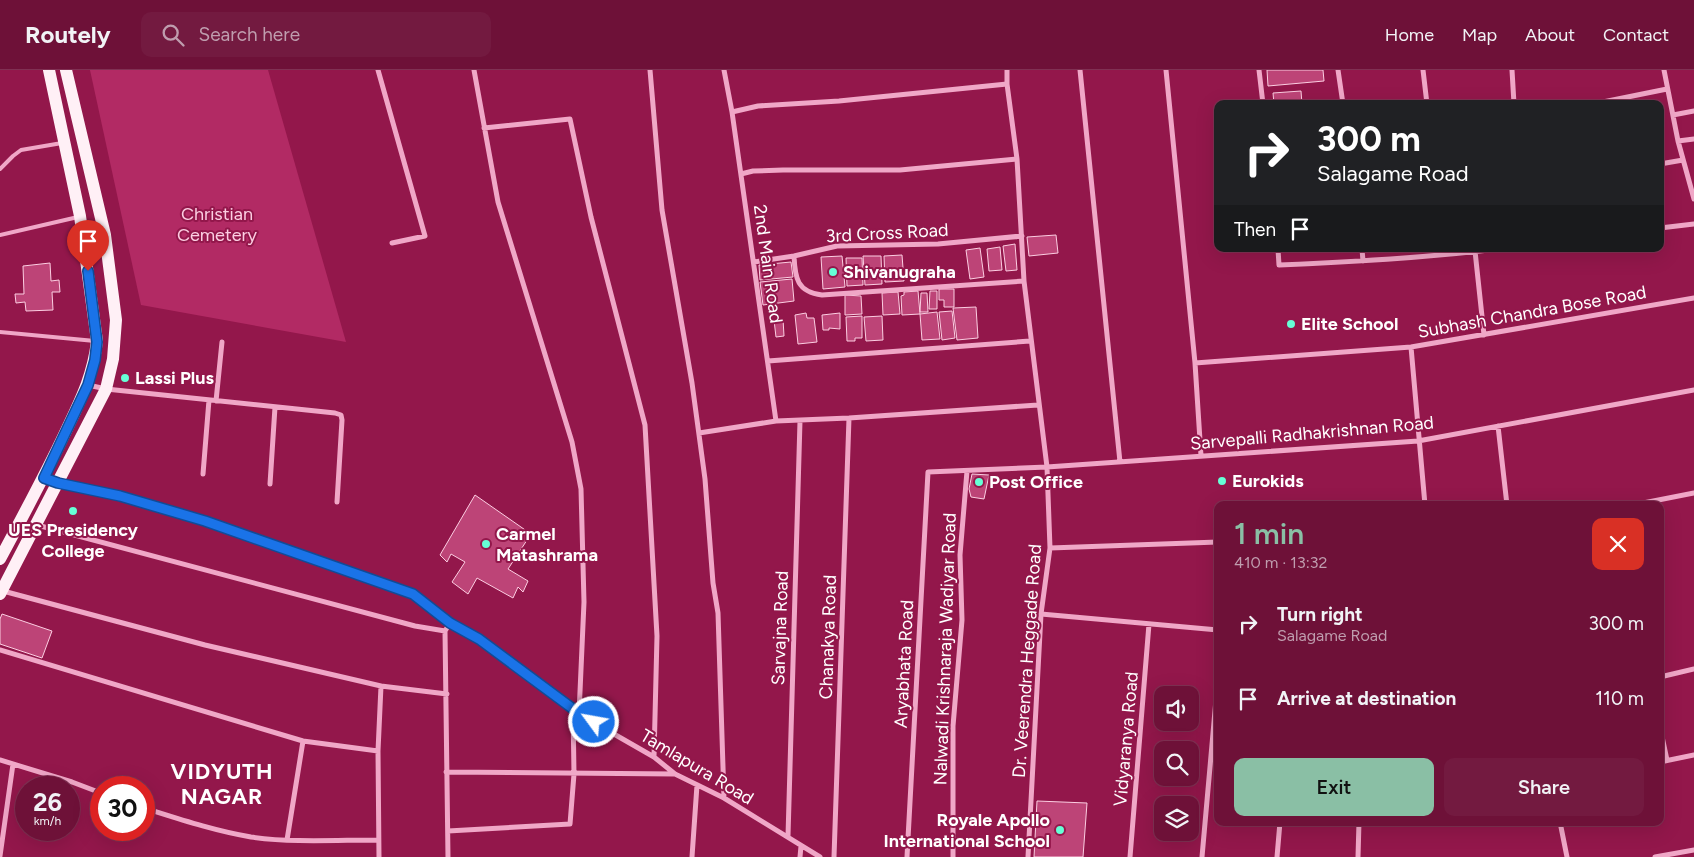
<!DOCTYPE html>
<html lang="en">
<head>
<meta charset="utf-8">
<style>
  body { margin:0; font-family:Figtree,sans-serif; background:#731a40; color:#f1f3f6; height:100vh; display:flex; flex-direction:column; font-size:19px; white-space:nowrap }
  * { box-sizing:border-box; margin:0 }
  p { font-size:16px; color:#bf9dae }
  .icon { flex:none; width:28px; height:28px; fill:none; stroke:currentColor; stroke-width:2; stroke-linecap:round; stroke-linejoin:round }
  .map { position:relative; flex:1; overflow:hidden }
  .details { position:absolute; left:1214px; top:431px; width:450px; height:325px; display:flex; flex-direction:column; background:#6e1138; border-radius:10px; box-shadow:0 5px 20px #0002,0 0 0 1px #803153 }
  .details>* { flex:none }
  .hud { position:absolute; left:1214px; top:30px; width:450px; height:152px; border-radius:10px; box-shadow:0 5px 20px #0002,0 0 0 1px #803153; background:#202124; color:#fff; overflow:hidden }
  .controls { position:absolute; left:1154px; top:616px; display:grid; gap:10px }
  .controls a { display:grid; place-items:center; width:45px; height:45px; border-radius:10px; background:#6e1138; box-shadow:0 5px 20px #0002,0 0 0 1px #803153; font-size:25px }
  .speed { position:absolute; left:15px; top:706px; display:flex; gap:10px; font-size:25px; font-weight:700; text-align:center }
  .speed>* { display:grid; place-content:center; width:65px; height:65px; border-radius:50%; background:#6e1138; box-shadow:0 5px 20px #0002,0 0 0 1px #803153; line-height:1 }
  .speed small { font-size:12px; font-weight:400 }
  .speed .limit { border:8px solid #d22; background:#fff; color:#111 }
  .pin { position:absolute; display:grid; place-items:center; width:42px; height:42px; color:#fff; margin:-51px -21px; border-radius:50% 50% 50% 0; rotate:-45deg; box-shadow:0 0 5px #0007 }
  .pin .icon { rotate:45deg }
  .me { position:absolute; width:55px; margin:-28px; rotate:302deg; stroke-linejoin:round; filter:drop-shadow(0 0 4px #0008) }
  .turn { display:flex; align-items:center; gap:18px; height:105px; padding:0 20px; font-size:22px }
  .turn .icon { width:65px; height:65px; stroke-width:2.5 }
  .turn b { display:block; font-size:35px; line-height:42px }
  .then { display:flex; align-items:center; height:48px; padding:0 20px; background:#0003; gap:10px; font-size:19px }
  .round { display:grid; place-items:center; flex:none; width:52px; height:52px; border-radius:10px; background:#731a40 }
  .headline { display:flex; align-items:center; justify-content:space-between; height:85px; padding:0 20px }
  h1 { font-size:30px; font-weight:600; line-height:38px; color:#8abfa5 }
  .cta { display:flex; gap:10px; margin-top:auto; padding:10px 20px }
  .cta a { flex:1; height:58px; border-radius:10px; background:#8abfa5; color:#111; font-size:20px; font-weight:600; line-height:58px; text-align:center }
  .cta a+a { background:#731a40; color:#f1f3f6 }
  ul { padding:0; list-style:none }
  li { display:flex; align-items:center; gap:15px; height:75px; padding:0 20px }
  li div { flex:1 }
  li b { display:block; font-size:19px }
  li em { font-style:normal }
  header { display:flex; align-items:center; gap:30px; box-sizing:border-box; height:70px; padding:0 25px; background:#6e1138; border-bottom:1px solid #803153 }
  header strong { font-size:24px }
  nav { display:flex; gap:28px; margin-inline-start:auto; font-size:18px }
  .search { width:350px; height:45px; background:#731a40; display:flex; align-items:center; gap:12px; box-sizing:border-box; padding:0 18px; border-radius:10px; color:#bf9dae; font-size:19px }
  .map>svg:first-child { display:block }
</style>
</head>
<body>
<header>
<strong>Routely</strong>
<div class="search"><svg class="icon" aria-label="search" viewBox="0 0 24 24"><circle cx="10" cy="10" r="6"/><path d="M15 15l6 6"/></svg>Search here</div>
<nav><a>Home</a><a>Map</a><a>About</a><a>Contact</a></nav>
</header>
<div class="map">
<svg width="1694" height="787" viewBox="0 0 1694 787">
  <rect width="100%" height="100%" fill="#93174b"/>
  <!-- green -->
  <path fill="#b22a64" d="M90 0H268L346 272 141 235Z"/>
  <!-- building -->
  <path fill="#bd4477" stroke="#fccee2" d="M1267 0H1323L1324 11 1268 16Z
    M1301 21 1302 34H1274L1273 23Z
    M1056 165 1058 183 1029 186 1027 167Z
    M1015 174 1017 200 1006 201 1003 176Z
    M1000 177 1002 200 989 201 987 179Z
    M980 178 984 207 970 209 966 180Z
    M902 185 904 211 885 212 884 186Z
    M842 186 845 217 823 219 821 187Z
    M863 186H881L882 214 865 215Z
    M846 188H862L863 215 847 216Z
    M791 192 793 207 760 210 759 195Z
    M50 193 51 211 59 210 60 222H52L53 240 26 241 25 232 16 233 15 224H24L23 196Z
    M792 209 794 231 763 235 760 212Z
    M939 219H954V237H944V230H939Z
    M918 221 920 244 902 245 901 226 904 225V222Z
    M930 221H937V239H929Z
    M898 222 900 244 883 245 882 223Z
    M921 223H927L928 242H920Z
    M845 225 861 226 862 244 845 245Z
    M976 237 978 268 957 270 953 238Z
    M952 241 955 268 942 270 939 242Z
    M937 242 940 269 922 270 920 244Z
    M806 243 807 248H814L817 272 798 274 795 245Z
    M840 243V259L829 258V260H823L822 245Z
    M862 246V268H855V271H847L846 247Z
    M882 246 883 270 866 271 864 247Z
    M783 249 784 266 776 267 774 250Z
    M972 404 989 405 984 429 971 427 969 419Z
    M475 425 531 464 508 499 528 511 523 522 518 517 513 528 477 508 468 524 452 512 465 492 451 484 447 492 440 485Z
    M2 544 52 561 42 588 0 574V549Z
    M1037 731 1087 733 1083 787H1034Z"/>
  <g fill="none" stroke-linecap="round" stroke-linejoin="round">
    <!-- lane -->
    <path stroke="#f0a7c7" stroke-width="4" d="M0 99 13 86 21 80 62 73
      M0 165 78 147
      M0 262 95 271"/>
    <!-- street -->
    <path stroke="#f0a7c7" stroke-width="5" d="M378 0 425 166 392 173
      M474 0 498 132 572 372 581 419 584 532 579 644
      M650 0 662 140 692 313 705 409 713 513 718 543 724 728
      M724 0 732 42 776 351
      M1007 0V14L1017 89 1024 211 1047 397 1050 478 1041 544 1028 787
      M1080 0 1120 392
      M1166 0 1195 293 1201 386
      M1259 0 1263 34
      M1338 0 1343 34
      M1423 0 1427 34
      M1512 0 1514 34
      M1664 0 1678 71 1694 129
      M1593 34 1667 19
      M732 42 758 36 839 31 1007 14
      M1673 45 1694 41
      M484 58 570 49 591 147 645 355 657 566 654 687
      M1678 71 1694 69
      M1660 94 1683 90
      M741 104 753 101 783 100H900L1017 89
      M1660 158 1694 154
      M1278 179 1279 195C1352 192 1425 188 1497 179
      M1362 179 1363 191
      M1475 181 1484 265
      M794 186C795 208 797 222 822 225L1024 211
      M754 192 794 186 837 176 938 174 1022 166
      M1411 277 1425 435
      M768 291 1030 271
      M1195 293 1411 277 1694 228
      M88 315 106 319 335 343 341 345 342 350 337 432
      M216 331 222 272
      M1498 356 1507 435
      M699 363 776 351 849 348 1038 335
      M203 404 209 330
      M44 408 58 413 121 426 205 451 413 524 450 553 479 569 579 644 654 687 675 704 724 728 820 787
      M270 414 275 337
      M1633 435 1694 423
      M37 455 415 556 445 561
      M1050 478 1218 472
      M3 521 205 575 381 616
      M1041 544 1218 560
      M0 580 303 671 378 681
      M1660 607 1694 599
      M1660 657 1667 690
      M0 690 72 712 101 723
      M1660 692 1694 685
      M446 702 675 704
      M144 738C179 749 215 761 251 767 293 773 337 770 378 770
      M1560 752 1567 787
      M448 761 570 754 574 704 573 639
      M788 766 800 351
      M287 770 303 671
      M0 786 13 694
      M379 787 378 681 381 616 447 624
      M448 787 445 561 450 553
      M692 787 697 715
      M800 787 801 776
      M834 787 849 348
      M907 787 928 402 1047 397 1418 371 1694 320
      M953 787V656L962 550 960 485 967 401
      M1130 787 1149 554
      M1202 787 1218 607
      M1277 787 1280 752
      M1358 787 1359 752
      M1655 787 1694 780"/>
    <!-- primary -->
    <path stroke="#fff0f6" stroke-width="12" d="M0 489C22 448 44 407 64 365 79 333 93 307 97 271L80 146 49 0
      M0 524 106 319 113 289 116 250 105 165 66 0"/>
  </g>
  <g fill="none" stroke-linecap="round" stroke-linejoin="round">
    <!-- route casing -->
    <g stroke="#114b97" stroke-width="12">
      <path id="route" d="M88 201 97 272 95 290 88 315 44 408 58 413 120 426 205 451 413 524 450 553 479 569 580 644 594 652"/>
    </g>
    <!-- route -->
    <use href="#route" stroke="#1a73e8" stroke-width="9"/>
  </g>
  <!-- markers -->
  <g fill="#66ffd6" stroke="#93174b" stroke-width="2">
    <circle cx="833" cy="202" r="5"/>
    <circle cx="1291" cy="254" r="5"/>
    <circle cx="125" cy="308" r="5"/>
    <circle cx="1222" cy="411" r="5"/>
    <circle cx="979" cy="412" r="5"/>
    <circle cx="73" cy="441" r="5"/>
    <circle cx="486" cy="474" r="5"/>
    <circle cx="1060" cy="760" r="5"/>
  </g>
  <g text-anchor="middle" dominant-baseline="central" stroke-width="4" stroke-linejoin="round" paint-order="stroke">
    <!-- park labels -->
    <g font-size="18" fill="#fccee2" stroke="#93174b">
      <text x="217" y="144">Christian<tspan x="217" dy="21">Cemetery</tspan></text>
    </g>
    <!-- street labels -->
    <g font-size="18" fill="#fff" stroke="#93174b">
      <text transform="translate(887 163) rotate(-3)">3rd Cross Road</text>
      <text transform="translate(768 194) rotate(82)">2nd Main Road</text>
      <text transform="translate(1532 242) rotate(-10)">Subhash Chandra Bose Road</text>
      <text transform="translate(1312 363) rotate(-5)">Sarvepalli Radhakrishnan Road</text>
      <text transform="translate(780 558) rotate(-88)">Sarvajna Road</text>
      <text transform="translate(828 567) rotate(-88)">Chanakya Road</text>
      <text transform="translate(945 579) rotate(-88)">Nalwadi Krishnaraja Wadiyar Road</text>
      <text transform="translate(1027 591) rotate(-86)">Dr. Veerendra Heggade Road</text>
      <text transform="translate(904 594) rotate(-87)">Aryabhata Road</text>
      <text transform="translate(1126 669) rotate(-85)">Vidyaranya Road</text>
      <text transform="translate(697 697) rotate(31)">Tamlapura Road</text>
    </g>
    <!-- poi labels -->
    <g font-size="18" font-weight="bold" fill="#fff" stroke="#93174b" text-anchor="start">
      <text x="843" y="202">Shivanugraha</text>
      <text x="1301" y="254">Elite School</text>
      <text x="135" y="308">Lassi Plus</text>
      <text x="1232" y="411">Eurokids</text>
      <text x="989" y="412">Post Office</text>
      <text x="73" y="460" text-anchor="middle">UES Presidency<tspan x="73" dy="21">College</tspan></text>
      <text x="496" y="464">Carmel<tspan x="496" dy="21">Matashrama</tspan></text>
      <text x="1050" y="750" text-anchor="end">Royale Apollo<tspan x="1050" dy="21">International School</tspan></text>
    </g>
    <!-- district labels -->
    <g font-size="22" font-weight="bold" letter-spacing="1" fill="#fff" stroke="#93174b">
      <text x="222" y="701">VIDYUTH<tspan x="222" dy="25">NAGAR</tspan></text>
    </g>
  </g>
</svg>
<div class="controls">
<a><svg class="icon" aria-label="sound" viewBox="0 0 24 24"><path d="M4 9h4l5-4v14l-5-4H4zM17 9q2 3 0 6"/></svg></a>
<a><svg class="icon" aria-label="search" viewBox="0 0 24 24"><circle cx="10" cy="10" r="6"/><path d="M15 15l6 6"/></svg></a>
<a><svg class="icon" aria-label="layers" viewBox="0 0 24 24"><path d="M12 4l9 5-9 5-9-5zM3 14l9 5 9-5"/></svg></a>
</div>
<div class="speed"><div>26<small>km/h</small></div><div class="limit">30</div></div>
<div class="pin" style="left:88px;top:201px;background:#d93025"><svg class="icon" aria-label="arrive" viewBox="0 0 24 24"><path d="M6 21V4h12l-3 4 3 4H6"/></svg></div>
<svg class="me" style="left:594px;top:652px" viewBox="-20 -20 40 40"><circle r="17" fill="#1a73e8" stroke="#fff" stroke-width="3"/><path d="M0-11L8 9 0 5-8 9z" fill="#fff"/></svg>
<div class="hud">
<div class="turn"><svg class="icon" aria-label="right" viewBox="0 0 24 24"><path d="M7 20v-9h11M14 6l5 5-5 5"/></svg><div><b>300 m</b>Salagame Road</div></div>
<div class="then">Then<svg class="icon" aria-label="arrive" viewBox="0 0 24 24"><path d="M6 21V4h12l-3 4 3 4H6"/></svg></div>
</div>
<section class="details">
<div class="headline"><div><h1>1 min</h1><p>410 m · 13:32</p></div><a class="round" style="background:#d93025;color:#fff"><svg class="icon" aria-label="close" viewBox="0 0 24 24"><path d="M6 6l12 12M18 6L6 18"/></svg></a></div>
<ul>
<li><svg class="icon" aria-label="right" viewBox="0 0 24 24"><path d="M7 20v-9h11M14 6l5 5-5 5"/></svg><div><b>Turn right</b><p>Salagame Road</p></div><em>300 m</em></li>
<li><svg class="icon" aria-label="arrive" viewBox="0 0 24 24"><path d="M6 21V4h12l-3 4 3 4H6"/></svg><div><b>Arrive at destination</b></div><em>110 m</em></li>
</ul>
<div class="cta"><a>Exit</a><a>Share</a></div>
</section>
</div>
</body>
</html>
